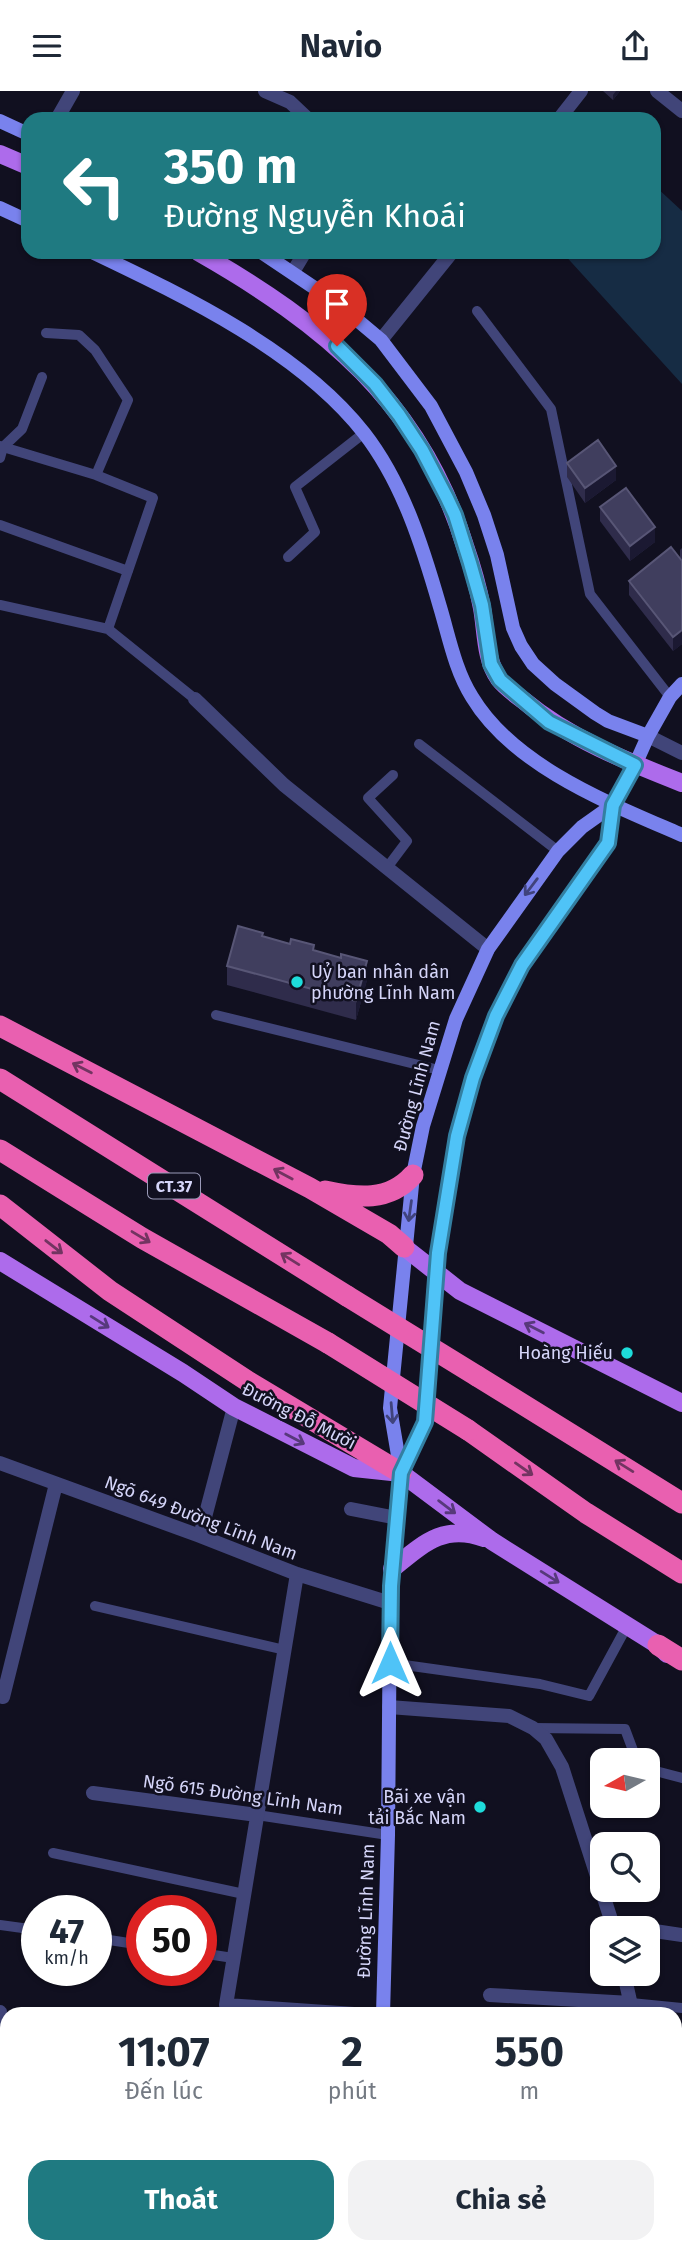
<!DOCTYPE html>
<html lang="vi">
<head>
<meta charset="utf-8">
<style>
  body { margin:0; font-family:"Fira Sans",sans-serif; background:#f2f2f3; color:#1f2937; height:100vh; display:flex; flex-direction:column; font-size:26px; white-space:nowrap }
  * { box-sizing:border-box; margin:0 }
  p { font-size:23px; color:#747a83 }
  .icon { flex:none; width:38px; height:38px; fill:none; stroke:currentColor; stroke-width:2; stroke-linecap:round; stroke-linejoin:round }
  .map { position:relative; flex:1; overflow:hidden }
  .sheet { position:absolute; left:0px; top:1916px; width:682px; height:247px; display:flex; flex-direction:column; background:#fff; border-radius:21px 21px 0 0; box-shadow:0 2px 5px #0004 }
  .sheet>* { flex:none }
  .top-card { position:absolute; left:21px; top:21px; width:640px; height:147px; border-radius:21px; box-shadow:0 2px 5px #0004; background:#1f7a81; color:#fff; overflow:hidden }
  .needle { width:46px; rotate:262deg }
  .fabs { position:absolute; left:590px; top:1657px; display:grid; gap:14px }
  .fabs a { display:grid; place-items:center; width:70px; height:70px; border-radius:14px; background:#fff; box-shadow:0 2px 5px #0004; font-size:35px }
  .speed { position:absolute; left:21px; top:1804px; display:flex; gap:14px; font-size:35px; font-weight:700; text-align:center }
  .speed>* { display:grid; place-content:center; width:91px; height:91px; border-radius:50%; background:#fff; box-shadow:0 2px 5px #0004; line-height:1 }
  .speed small { font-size:18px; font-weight:400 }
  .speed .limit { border:10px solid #d22; background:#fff; color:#111 }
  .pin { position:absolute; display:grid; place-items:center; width:60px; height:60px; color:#fff; margin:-72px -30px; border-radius:50% 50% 50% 0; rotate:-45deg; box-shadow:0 0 7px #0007 }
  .pin .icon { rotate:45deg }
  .me { position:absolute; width:77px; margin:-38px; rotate:0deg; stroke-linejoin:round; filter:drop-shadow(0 0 5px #0008) }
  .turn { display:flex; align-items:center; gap:24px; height:147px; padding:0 28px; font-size:32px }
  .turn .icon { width:91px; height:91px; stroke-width:2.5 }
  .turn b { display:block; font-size:49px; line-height:60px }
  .eta { display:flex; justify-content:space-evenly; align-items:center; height:119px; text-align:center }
  .eta b { font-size:42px; font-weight:700; line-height:49px }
  .primary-button { display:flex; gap:14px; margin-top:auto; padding:14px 28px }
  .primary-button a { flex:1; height:80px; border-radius:21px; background:#1f7a81; color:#fff; font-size:28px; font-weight:700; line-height:80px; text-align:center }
  .primary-button a+a { background:#f2f2f3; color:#1f2937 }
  header { display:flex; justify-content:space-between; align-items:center; height:91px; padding:0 28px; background:#fff; font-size:32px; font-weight:700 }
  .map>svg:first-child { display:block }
</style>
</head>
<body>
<header><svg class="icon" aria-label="menu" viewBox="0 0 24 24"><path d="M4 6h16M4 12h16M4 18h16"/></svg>Navio<svg class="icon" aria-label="share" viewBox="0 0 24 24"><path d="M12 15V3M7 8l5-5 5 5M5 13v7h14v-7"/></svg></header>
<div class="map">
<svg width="682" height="2162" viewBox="0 0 682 2162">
  <rect width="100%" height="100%" fill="#111020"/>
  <!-- water -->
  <path fill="#162c44" d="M655 95 682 120V293L562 161H654Z"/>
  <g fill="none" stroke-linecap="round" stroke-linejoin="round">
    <!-- lane -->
    <path stroke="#414579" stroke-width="10" d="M477 220 551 318 590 503 670 606
      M46 242 79 244 95 259 128 309 96 384
      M0 355 3 356 22 338 42 286
      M0 367 3 356 96 384 153 407 108 538
      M0 434 128 480
      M288 466 315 441 295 396 364 342
      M0 514 108 538 195 608
      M419 653 558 760
      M386 778 407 750 368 707 393 684
      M216 924 439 979
      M95 1515 285 1559
      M390 1572 540 1593 589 1605 627 1535
      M533 1637 625 1638 637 1670
      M648 1678 682 1687
      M257 1724 388 1744
      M53 1762 244 1803
      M0 1834 37 1839
      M96 1847 142 1854
      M201 1862 233 1867
      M631 1912 682 1917
      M474 2156 475 2162"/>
    <!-- street -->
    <path stroke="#414579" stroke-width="14" d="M265 0 290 11 308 28
      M657 0 682 20
      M57 28 73 0
      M559 28 581 0
      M293 181 305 161
      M381 249 452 161
      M195 608 284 694 488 858
      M648 645 682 662
      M0 1372 200 1445 297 1483 390 1512
      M351 1418 397 1427
      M200 1445 234 1316
      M297 1483 226 1914 354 1923
      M0 1605 3 1606 56 1393
      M389 1616 509 1625 533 1637 546 1648 562 1676 614 1838
      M93 1702 257 1724
      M613 1835 633 1838
      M648 1839 682 1844
      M624 1883 633 1923
      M490 1904 631 1912
      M0 1921 7 1977
      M676 2101 682 2127"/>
    <!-- secondary -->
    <path stroke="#7982ed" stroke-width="14" d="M0 30 28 43
      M0 117 28 130
      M92 161C184 205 300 260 364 342 403 392 423 457 440 516 449 546 455 579 472 606 514 676 611 713 682 744
      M261 161 337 212 381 249 431 315 466 381 484 424 497 464 513 537 521 555 533 573 555 593 595 622 608 630 648 645
      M401 1382 425 1331 435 1182 444 1122 457 1045 473 987 496 925 522 874 608 752 613 714 635 674 648 645 670 606 682 593
      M383 1923 388 1744 390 1512 401 1382 390 1317 413 1084 423 1035 456 928 488 858 558 760 582 736 613 714
      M676 2061H682
      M0 2081H7
      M380 2162V2156"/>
    <!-- primary -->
    <path stroke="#ad6beb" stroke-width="18" d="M0 63 28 75
      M198 161C324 233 421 311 465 455 472 475 478 496 482 517 486 539 485 569 499 588 505 596 515 603 523 609 570 648 626 670 682 692
      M404 1156 460 1200 682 1312
      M0 1170 183 1282 234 1316 354 1377 401 1382 492 1450 658 1554 667 1563
      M392 1478C422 1454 443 1432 484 1447"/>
    <!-- highway -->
    <path stroke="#e960b0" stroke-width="21" d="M0 935 310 1097 389 1143 404 1156
      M0 988 347 1205
      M0 1059 142 1147 328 1252
      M325 1100C357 1107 389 1111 413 1084
      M0 1114 110 1200 249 1291 401 1382
      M477 1285 682 1412
      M468 1339 586 1422 682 1482
      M658 1554 682 1569"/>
    <!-- highway-bridge -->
    <path stroke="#e960b0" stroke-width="21" d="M347 1205 477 1285
      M328 1252 468 1339"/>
  </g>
  <!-- wall -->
  <path fill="#2f2c4b" d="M603 0H620L613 9Z
    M567 372 616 389 585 412 567 386Z
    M600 416 655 451 630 470 600 430Z
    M682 457V553L673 560 629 504V490L680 468V459Z
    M263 845 314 859 367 889 356 929 227 894V875Z"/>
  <!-- shaded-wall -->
  <path fill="#1b1932" d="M616 0H620L613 9V4Z
    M616 375V389L585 412V397Z
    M655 436V451L630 470V455Z
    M682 539V553L673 560V546Z
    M367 870V889L356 929V910Z"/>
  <!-- building -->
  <path fill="#403e5e" stroke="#585676" stroke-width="2" d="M598 349 616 375 585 397 567 372Z
    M626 397 655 436 630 455 600 416Z
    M671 456 682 470V539L673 546 629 490Z
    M238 835 263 842 262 845 290 853 291 848 314 854 313 859 341 867V863L367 870 356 910 227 875Z
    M7 2118V2156H29V2162H0V2119Z
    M133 2156H159V2162H133Z"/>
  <!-- one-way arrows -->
  <defs><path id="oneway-shaft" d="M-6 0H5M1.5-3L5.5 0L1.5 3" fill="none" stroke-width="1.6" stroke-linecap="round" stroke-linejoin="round" transform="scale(1.75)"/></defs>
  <g stroke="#40437c">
    <use href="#oneway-shaft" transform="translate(531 796) rotate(127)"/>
    <use href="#oneway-shaft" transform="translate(410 1120) rotate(98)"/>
    <use href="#oneway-shaft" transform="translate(392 1322) rotate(85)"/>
  </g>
  <g stroke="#723461">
    <use href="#oneway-shaft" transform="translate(82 977) rotate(-153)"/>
    <use href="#oneway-shaft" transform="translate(283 1083) rotate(-152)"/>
    <use href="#oneway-shaft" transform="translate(141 1146) rotate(31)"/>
    <use href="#oneway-shaft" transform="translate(54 1156) rotate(38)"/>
    <use href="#oneway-shaft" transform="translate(290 1168) rotate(-148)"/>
    <use href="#oneway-shaft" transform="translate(624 1375) rotate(-148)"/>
    <use href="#oneway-shaft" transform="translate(524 1378) rotate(35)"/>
  </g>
  <g stroke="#57397b">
    <use href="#oneway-shaft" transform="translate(100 1231) rotate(32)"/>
    <use href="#oneway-shaft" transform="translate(534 1237) rotate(-153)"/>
    <use href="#oneway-shaft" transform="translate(295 1348) rotate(28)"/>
    <use href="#oneway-shaft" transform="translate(447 1416) rotate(37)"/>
    <use href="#oneway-shaft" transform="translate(550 1486) rotate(32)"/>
  </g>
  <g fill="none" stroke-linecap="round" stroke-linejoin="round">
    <!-- route casing -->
    <g stroke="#337fa1" stroke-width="18">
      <path id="route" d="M337 255 375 293 399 324 422 359 447 407 455 424 470 472 482 514 491 573 500 589 549 631 635 674 613 714 608 752 522 874 496 925 473 987 457 1045 438 1162 425 1331 401 1382 391 1495 390 1572"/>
    </g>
    <!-- route -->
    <use href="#route" stroke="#4fc3f7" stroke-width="12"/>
  </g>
  <!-- markers -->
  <g fill="#1edcdb" stroke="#111020" stroke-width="2.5">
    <circle cx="297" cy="891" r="7"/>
    <circle cx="627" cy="1262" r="7"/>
    <circle cx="480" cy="1716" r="7"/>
  </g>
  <g text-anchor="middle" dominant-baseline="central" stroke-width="5" stroke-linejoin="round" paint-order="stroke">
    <!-- shield labels -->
    <rect fill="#111020" stroke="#9a9ab8" stroke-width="2" x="148" y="1082.5" width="52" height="25" rx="5"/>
    <g font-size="16" font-weight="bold" fill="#d5d5f9">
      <text x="174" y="1095">CT.37</text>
    </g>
    <!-- poi labels -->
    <g font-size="18" fill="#d5d5f9" stroke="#111020" text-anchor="end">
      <text x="311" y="881" text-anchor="start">Uỷ ban nhân dân<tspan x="311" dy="21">phường Lĩnh Nam</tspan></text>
      <text x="613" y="1262">Hoàng Hiếu</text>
      <text x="466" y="1706">Bãi xe vận<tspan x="466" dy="21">tải Bắc Nam</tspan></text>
    </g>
    <!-- street labels -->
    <g font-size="18" fill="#d5d5f9" stroke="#111020">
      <text transform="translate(417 995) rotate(-75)">Đường Lĩnh Nam</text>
      <text transform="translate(299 1325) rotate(27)">Đường Đỗ Mười</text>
      <text transform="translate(201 1427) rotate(21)">Ngõ 649 Đường Lĩnh Nam</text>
      <text transform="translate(243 1704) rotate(8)">Ngõ 615 Đường Lĩnh Nam</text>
      <text transform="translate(366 1820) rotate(-88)">Đường Lĩnh Nam</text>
    </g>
  </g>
</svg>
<div class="fabs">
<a><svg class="needle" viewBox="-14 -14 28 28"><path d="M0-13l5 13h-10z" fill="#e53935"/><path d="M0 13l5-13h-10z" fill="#747a83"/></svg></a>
<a><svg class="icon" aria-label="search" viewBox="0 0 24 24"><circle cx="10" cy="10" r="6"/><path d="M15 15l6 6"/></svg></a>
<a><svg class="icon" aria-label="layers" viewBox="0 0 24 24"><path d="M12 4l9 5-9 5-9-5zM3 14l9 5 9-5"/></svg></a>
</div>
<div class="speed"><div>47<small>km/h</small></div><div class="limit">50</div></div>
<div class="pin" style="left:337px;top:255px;background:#d93025"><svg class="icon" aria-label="arrive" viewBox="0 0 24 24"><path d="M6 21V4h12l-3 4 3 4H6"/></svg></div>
<svg class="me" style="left:390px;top:1572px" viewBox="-20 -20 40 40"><path d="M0-17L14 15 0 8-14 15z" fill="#4fc3f7" stroke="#fff" stroke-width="4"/></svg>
<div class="top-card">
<div class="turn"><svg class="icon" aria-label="left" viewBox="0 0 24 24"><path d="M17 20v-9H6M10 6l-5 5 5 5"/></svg><div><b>350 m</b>Đường Nguyễn Khoái</div></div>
</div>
<section class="sheet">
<div class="eta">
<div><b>11:07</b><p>Đến lúc</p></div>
<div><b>2</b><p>phút</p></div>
<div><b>550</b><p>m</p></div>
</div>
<div class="primary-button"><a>Thoát</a><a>Chia sẻ</a></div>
</section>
</div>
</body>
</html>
